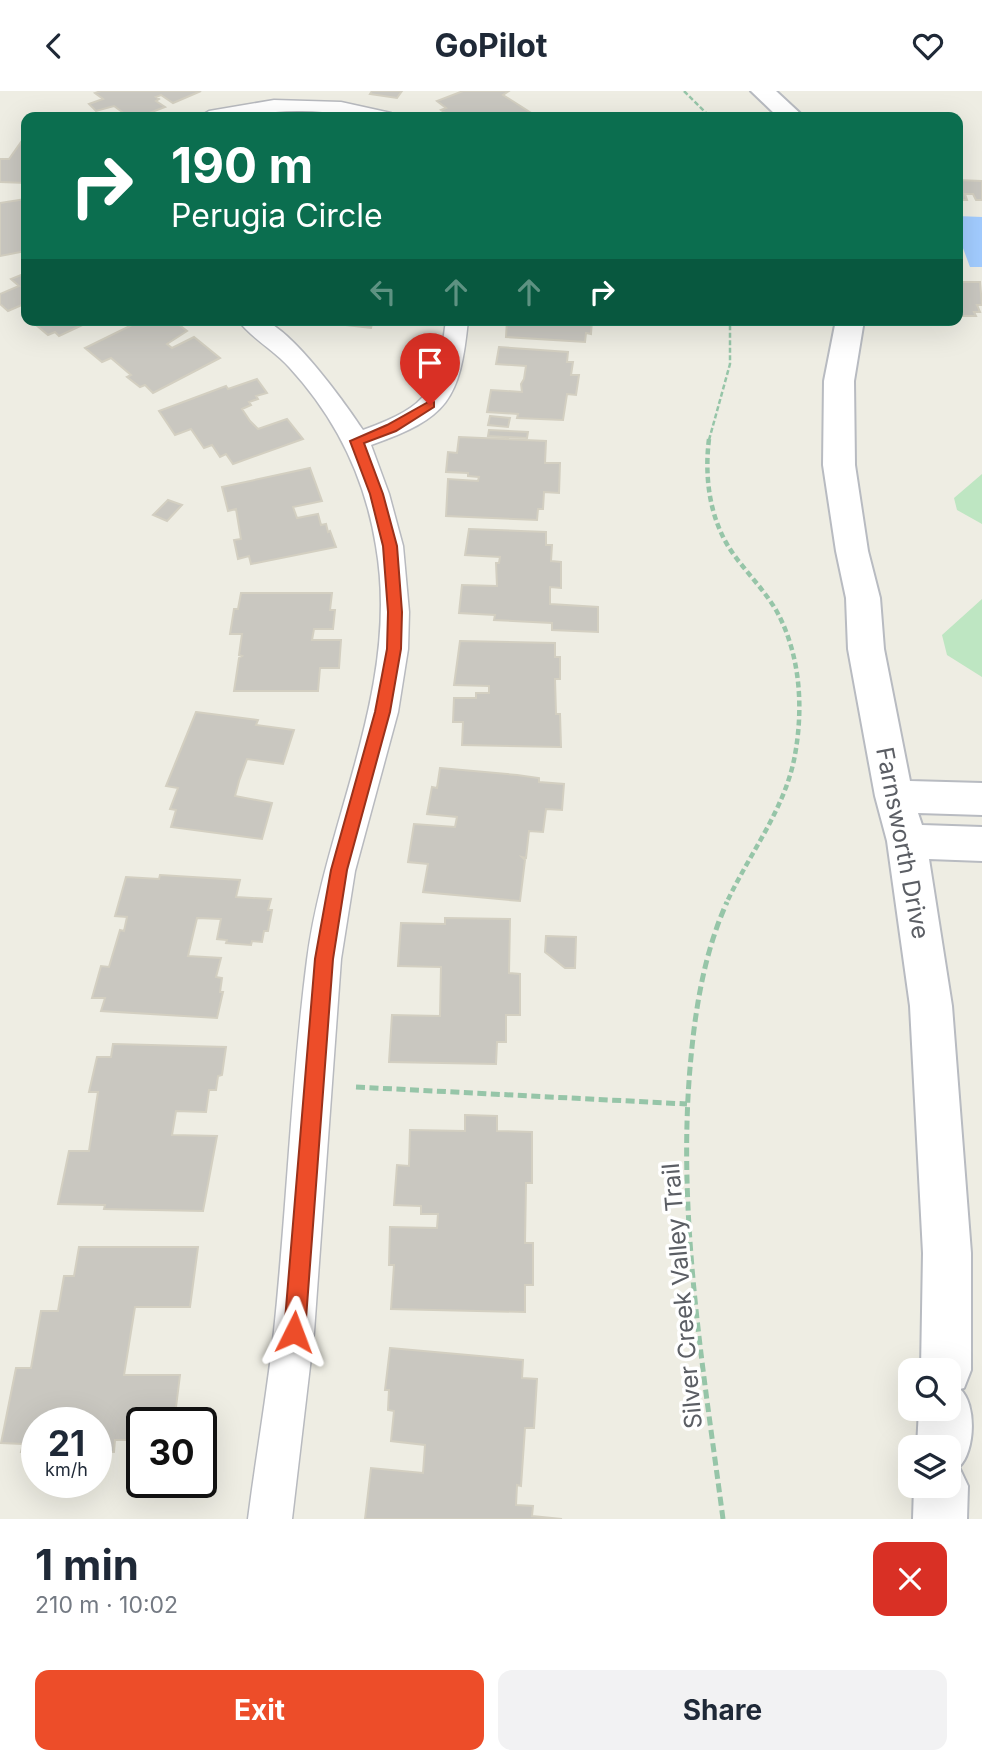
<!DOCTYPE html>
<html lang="en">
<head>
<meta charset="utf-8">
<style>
  body { margin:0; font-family:Inter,sans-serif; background:#f2f2f3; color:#1f2937; height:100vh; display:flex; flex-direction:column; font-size:26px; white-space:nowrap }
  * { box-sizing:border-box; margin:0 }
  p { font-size:23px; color:#747a83 }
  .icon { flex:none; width:38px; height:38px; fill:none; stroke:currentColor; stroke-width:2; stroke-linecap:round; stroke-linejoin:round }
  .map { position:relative; height:1428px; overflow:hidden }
  .drawer { display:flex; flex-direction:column; background:#fff; flex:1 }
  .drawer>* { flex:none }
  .hud { position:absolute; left:21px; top:21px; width:942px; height:214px; border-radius:14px; box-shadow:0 7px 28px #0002; background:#0b6e4f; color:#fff; overflow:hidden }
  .controls { position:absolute; left:898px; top:1267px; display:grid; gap:14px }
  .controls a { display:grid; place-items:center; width:63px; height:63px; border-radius:14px; background:#fff; box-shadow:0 7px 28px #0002; font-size:35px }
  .speed { position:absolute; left:21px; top:1316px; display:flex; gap:14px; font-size:35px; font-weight:700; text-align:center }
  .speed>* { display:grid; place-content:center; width:91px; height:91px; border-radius:50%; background:#fff; box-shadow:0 7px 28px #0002; line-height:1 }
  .speed small { font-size:18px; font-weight:400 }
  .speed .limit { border:4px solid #111; border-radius:10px; background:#fff; color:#111 }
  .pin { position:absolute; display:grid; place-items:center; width:60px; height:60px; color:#fff; margin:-72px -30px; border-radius:50% 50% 50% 0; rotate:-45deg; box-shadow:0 0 7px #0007 }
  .pin .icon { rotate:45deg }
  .me { position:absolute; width:77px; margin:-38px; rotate:3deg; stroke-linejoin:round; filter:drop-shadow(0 0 5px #0008) }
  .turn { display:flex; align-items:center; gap:24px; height:147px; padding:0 35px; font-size:32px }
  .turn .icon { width:91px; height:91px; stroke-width:2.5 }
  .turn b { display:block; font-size:49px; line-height:60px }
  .lanes { display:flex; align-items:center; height:66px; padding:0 35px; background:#0003; justify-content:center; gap:35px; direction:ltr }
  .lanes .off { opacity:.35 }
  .round { display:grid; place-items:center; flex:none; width:74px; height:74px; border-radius:14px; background:#f2f2f3 }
  .headline { display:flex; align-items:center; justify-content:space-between; height:119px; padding:0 35px }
  h1 { font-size:42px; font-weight:700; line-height:52px }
  .cta { display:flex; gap:14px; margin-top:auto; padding:14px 35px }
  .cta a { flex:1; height:80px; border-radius:14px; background:#ed4d29; color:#fff; font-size:28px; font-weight:700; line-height:80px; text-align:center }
  .cta a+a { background:#f2f2f3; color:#1f2937 }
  header { display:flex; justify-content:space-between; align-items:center; height:91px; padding:0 35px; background:#fff; font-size:32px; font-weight:700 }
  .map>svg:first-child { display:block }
</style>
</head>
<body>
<header><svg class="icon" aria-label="back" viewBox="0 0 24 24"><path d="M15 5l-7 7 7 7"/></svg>GoPilot<svg class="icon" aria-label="heart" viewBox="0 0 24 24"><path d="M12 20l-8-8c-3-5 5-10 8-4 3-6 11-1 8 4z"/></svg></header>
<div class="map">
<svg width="982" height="1428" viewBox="0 0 982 1428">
  <rect width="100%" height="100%" fill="#eeede3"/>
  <!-- green -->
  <path fill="#bee6c2" d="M982 383V433L957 419 954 407Z
    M982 508V586L947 564 942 544Z"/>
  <!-- water -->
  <path fill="#a2ccff" d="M957 125 982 126V176H970L960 149 957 148Z"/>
  <!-- building -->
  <path fill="#c9c7c0" stroke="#d3cfc1" stroke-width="2" d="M101 0H201L173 12 161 4 156 6 159 8 156 10 165 16 139 26H129L114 15 96 20 89 13 103 8 95 2Z
    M372 0H402L397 7 370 3Z
    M463 0H509L503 4 533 23 529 24 532 26H476L479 25 475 22 451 26 441 19 446 17 437 10Z
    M26 44V92L0 91V68H9Z
    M957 89 982 90V109H976L973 103H965L967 109H957Z
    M26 108V160L0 165V112Z
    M26 182V215L24 213 8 220 0 213V203L19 195 11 188Z
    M957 191H980L982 214H977L980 221H974L976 225H957Z
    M39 229H93L59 245 55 241 48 244 35 233 40 231Z
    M142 229H163L168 233 174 230 187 240 167 253 172 257 194 246 220 267 153 302 145 294 140 296 127 286 131 284 111 267 102 271 85 257Z
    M337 229H401L400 234 372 233 371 237 336 233Z
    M507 229H592L591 243 586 242 585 251 506 246Z
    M499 256 568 261 567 271H573L571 284H579L576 304 567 303 563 329 517 327 518 323 487 321 491 299 522 301 521 293 524 288 526 275 496 273Z
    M257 288 267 302 256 305 258 308 249 311 251 314 242 318 250 330 258 338 287 328 303 348 233 373 226 363 220 366 212 354 204 357 191 338 175 344 159 320 226 295 228 298Z
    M490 325 510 327 508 336 488 334Z
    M489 339 528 341 527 347 488 345Z
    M459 346 546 350 545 372H560L559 402 544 401 543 418H538L537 429 446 425 448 388 478 390 479 386 468 385V382L446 381 448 361 457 362Z
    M310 377 322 410 293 416 297 427 318 423 321 434 326 433 328 441 330 440 336 456 251 473 249 465 238 468 234 449 241 448 236 418 228 420 222 396Z
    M168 409 182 414 167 430 153 424Z
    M469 438 546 441V454H552L551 470 561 471V497L550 496V513L598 516V541L552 539V532L494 529 495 524 459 522 462 494 497 495 496 472H499L500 466 465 464Z
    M241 502H332L330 519H335L333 538H314L312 549H341L339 577H320L318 600H234L239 567 242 565 239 564 242 543H230L234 518H238Z
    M460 550 555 552V566H560V588H555L556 623H560L561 656 462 654 463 631H453L454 607H476V602H489V595L454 594Z
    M196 621 258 629 256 634 294 639 283 673 247 668 239 690 235 705 272 712 262 748 171 736 176 719 170 718 178 697 166 695Z
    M440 677 517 684 539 687V691L564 693 562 719 546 718 543 741 529 740 526 767 522 766 525 769 520 810 423 801 428 773 408 771 414 733 455 736 457 726 427 723 432 696 437 697Z
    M160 784 240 789 236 806 271 808 268 819H272L268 840H264L262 851 252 850 251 854 226 852 227 849 217 848 221 828 197 827 188 865 221 867 216 886 222 887 220 901H223L217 927 101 920 105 907H92L101 875 109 876 120 839 124 840 127 826 115 825 126 786 159 788Z
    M445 827 510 828 509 882 520 883V924H506V951H497L496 973 389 971 392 924 440 925 441 876 398 875 401 832 445 833Z
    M546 845 576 846 575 877H565L545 861Z
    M113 953 226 956 222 984 218 985 216 999H209L206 1021 176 1020 172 1044 217 1045 203 1120 104 1118 105 1114 58 1113 69 1060H89L98 1001H89L97 966H111Z
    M465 1024 497 1025V1040L532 1041V1092H526L525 1152H533V1194H525V1221L391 1218 394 1174H389L390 1136 437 1137 438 1123H421V1115L394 1114 397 1074 409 1075 410 1039 465 1040Z
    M79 1156H198L190 1216H135L124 1284H180L174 1332H142V1349H115L114 1361 96 1360V1332H37V1361H21L23 1353 1 1352 16 1277H31L41 1220H58L64 1185H74Z
    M390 1257 523 1269 522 1287 537 1288 534 1337H525L521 1395 517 1394 516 1414 533 1415 532 1425 562 1428H365L371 1377 423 1382 425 1354 391 1350 394 1320 388 1319 389 1299H385Z"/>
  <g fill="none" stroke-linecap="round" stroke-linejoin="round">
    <!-- street casing -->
    <g stroke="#b8babf" stroke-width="3">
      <path id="street" d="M274 9 341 11 391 22 394 26C361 28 329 19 297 20 264 20 232 28 199 26L209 20Z
        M238 229C245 229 258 227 265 230 294 241 345 312 363 339 432 314 437 299 446 229H468C460 309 448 327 371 354L389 403 403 455 409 521 408 558 398 621 355 780 341 868 314 1241 292 1428H248C256 1365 267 1303 274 1240 287 1117 291 992 307 869 325 730 401 597 376 455 365 386 336 327 289 276 274 259 251 247 238 229Z"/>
    </g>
    <!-- secondary casing -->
    <g stroke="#b8bbc1" stroke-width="4">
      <path id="secondary" d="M751 0H776L804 26H778Z
        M836 229H864L854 290 855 374 868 460 880 507 884 558 910 690 982 692V724L918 722 922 734 982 736V770L929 768 952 915 971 1162V1279L964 1297 960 1298C977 1313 975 1361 959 1376L968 1395 967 1428H913L914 1395H948V1356H917L919 1318H948V1279H921L923 1162 910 915 887 750 875 705 848 558 846 507 836 460 823 374 824 290Z"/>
    </g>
    <!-- path-far2 -->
    <path stroke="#96c5a8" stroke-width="2.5" stroke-dasharray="5 2.5" stroke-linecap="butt" d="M684 0 710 26
      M709 349 730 273V229"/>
    <!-- path-far1 -->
    <path stroke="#96c5a8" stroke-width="4.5" stroke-dasharray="6 3.5" stroke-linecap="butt" d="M709 348C704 388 710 431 734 464 748 483 764 499 776 519 801 564 804 619 794 669 783 721 748 765 726 813"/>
    <!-- path -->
    <path stroke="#96c5a8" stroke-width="5" stroke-dasharray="9 4.5" stroke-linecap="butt" d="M356 996 687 1013
      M723 1428C703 1275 676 1120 691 966 696 913 705 860 727 811"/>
    <!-- street -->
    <use href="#street" fill="#fff" fill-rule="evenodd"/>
    <!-- secondary -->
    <use href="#secondary" fill="#fff" fill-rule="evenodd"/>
  </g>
  <!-- route -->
  <path fill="#ed4d29" stroke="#9a321b" stroke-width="2" d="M430 310 434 311V316L396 340 364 352 383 403 397 455 402 521 401 558 390 621 347 779 333 868 305 1241 302 1249 294 1252 287 1249 284 1241 315 868 331 779 375 621 387 558 388 521 383 455 370 403 350 350 387 334Z"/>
  <g text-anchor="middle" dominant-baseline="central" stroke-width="7" stroke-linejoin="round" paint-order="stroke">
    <!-- street labels -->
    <g font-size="24" fill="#5b5e64" stroke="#fff">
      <text transform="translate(903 752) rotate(79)">Farnsworth Drive</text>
      <text transform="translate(682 1205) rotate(-95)">Silver Creek Valley Trail</text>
    </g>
  </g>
</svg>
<div class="controls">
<a><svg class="icon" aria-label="search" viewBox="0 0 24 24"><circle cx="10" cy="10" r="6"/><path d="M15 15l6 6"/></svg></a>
<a><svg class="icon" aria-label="layers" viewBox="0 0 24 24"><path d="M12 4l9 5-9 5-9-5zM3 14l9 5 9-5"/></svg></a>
</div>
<div class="speed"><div>21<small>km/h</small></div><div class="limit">30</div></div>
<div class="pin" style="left:430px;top:314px;background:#d93025"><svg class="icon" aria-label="arrive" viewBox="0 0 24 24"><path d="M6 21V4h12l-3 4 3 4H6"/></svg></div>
<svg class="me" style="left:294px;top:1241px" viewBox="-20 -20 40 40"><path d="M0-17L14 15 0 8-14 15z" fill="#ed4d29" stroke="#fff" stroke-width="4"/></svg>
<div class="hud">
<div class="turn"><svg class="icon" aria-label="right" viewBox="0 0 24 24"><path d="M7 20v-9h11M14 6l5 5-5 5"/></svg><div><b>190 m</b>Perugia Circle</div></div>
<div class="lanes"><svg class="icon off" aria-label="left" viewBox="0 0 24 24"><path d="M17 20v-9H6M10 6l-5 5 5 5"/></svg><svg class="icon off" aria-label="ahead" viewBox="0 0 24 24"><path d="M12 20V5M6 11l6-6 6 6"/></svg><svg class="icon off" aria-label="ahead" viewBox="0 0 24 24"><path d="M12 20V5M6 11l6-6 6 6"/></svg><svg class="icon" aria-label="right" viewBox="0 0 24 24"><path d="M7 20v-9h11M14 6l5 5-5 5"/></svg></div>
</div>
</div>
<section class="drawer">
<div class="headline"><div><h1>1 min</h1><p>210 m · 10:02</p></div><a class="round" style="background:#d93025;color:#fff"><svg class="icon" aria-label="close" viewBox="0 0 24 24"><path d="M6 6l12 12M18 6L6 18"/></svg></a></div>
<div class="cta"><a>Exit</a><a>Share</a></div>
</section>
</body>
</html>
